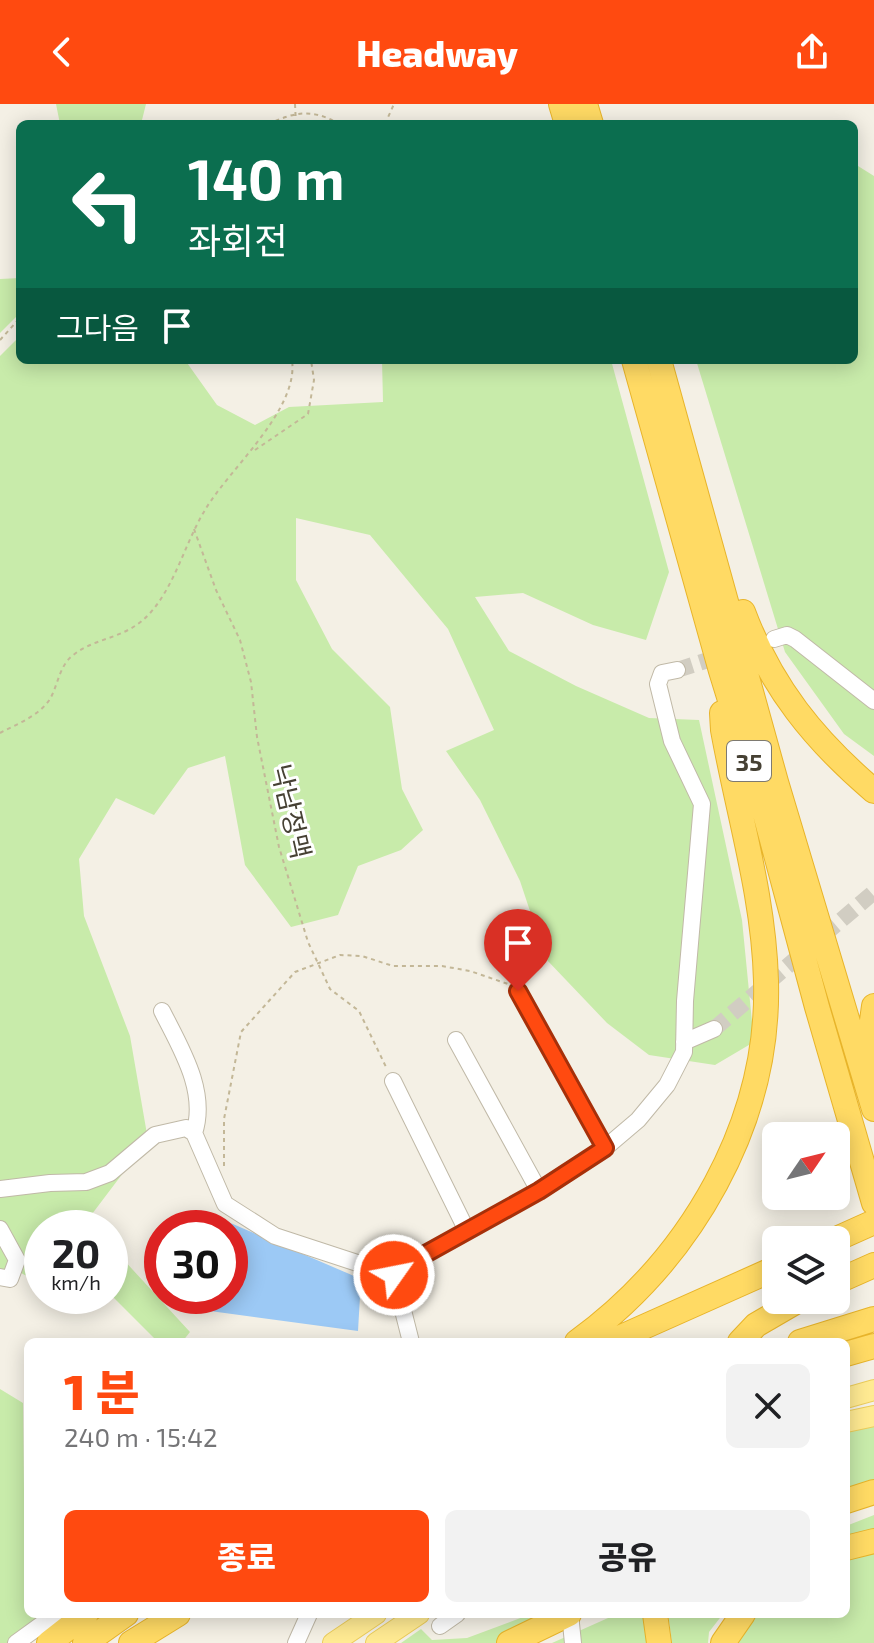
<!DOCTYPE html>
<html lang="ko">
<head>
<meta charset="utf-8">
<style>
  body { margin:0; font-family:"Exo 2","Noto Sans KR",sans-serif; background:#f2f2f2; color:#202124; height:100vh; display:flex; flex-direction:column; font-size:30px; white-space:nowrap }
  * { box-sizing:border-box; margin:0 }
  p { font-size:26px; color:#757577 }
  .icon { flex:none; width:44px; height:44px; fill:none; stroke:currentColor; stroke-width:2; stroke-linecap:round; stroke-linejoin:round }
  .map { position:relative; flex:1; overflow:hidden }
  .side { position:absolute; left:24px; top:1234px; width:826px; height:280px; display:flex; flex-direction:column; background:#fff; border-radius:12px; box-shadow:0 4px 20px #0003 }
  .side>* { flex:none }
  .top-card { position:absolute; left:16px; top:16px; width:842px; height:244px; border-radius:12px; box-shadow:0 4px 20px #0003; background:#0b6e4f; color:#fff; overflow:hidden }
  .needle { width:52px; rotate:55deg }
  .fabs { position:absolute; left:762px; top:1018px; display:grid; gap:16px }
  .fabs a { display:grid; place-items:center; width:88px; height:88px; border-radius:12px; background:#fff; box-shadow:0 4px 20px #0003; font-size:40px }
  .speed { position:absolute; left:24px; top:1106px; display:flex; gap:16px; font-size:40px; font-weight:700; text-align:center }
  .speed>* { display:grid; place-content:center; width:104px; height:104px; border-radius:50%; background:#fff; box-shadow:0 4px 20px #0003; line-height:1 }
  .speed small { font-size:20px; font-weight:400 }
  .speed .limit { border:12px solid #d22; background:#fff; color:#111 }
  .pin { position:absolute; display:grid; place-items:center; width:68px; height:68px; color:#fff; margin:-82px -34px; border-radius:50% 50% 50% 0; rotate:-45deg; box-shadow:0 0 8px #0007 }
  .pin .icon { rotate:45deg }
  .me { position:absolute; width:88px; margin:-44px; rotate:57deg; stroke-linejoin:round; filter:drop-shadow(0 0 6px #0008) }
  .turn { display:flex; align-items:center; gap:28px; height:168px; padding:0 40px; font-size:36px }
  .turn .icon { width:104px; height:104px; stroke-width:2.5 }
  .turn b { display:block; font-size:56px; line-height:68px }
  .then { display:flex; align-items:center; height:76px; padding:0 40px; background:#0003; gap:16px; font-size:30px }
  .round { display:grid; place-items:center; flex:none; width:84px; height:84px; border-radius:12px; background:#f2f2f2 }
  .summary { display:flex; align-items:center; justify-content:space-between; height:136px; padding:0 40px }
  h1 { font-size:48px; font-weight:800; line-height:60px; color:#ff4a10 }
  .primary-button { display:flex; gap:16px; margin-top:auto; padding:16px 40px }
  .primary-button a { flex:1; height:92px; border-radius:12px; background:#ff4a10; color:#fff; font-size:32px; font-weight:800; line-height:92px; text-align:center }
  .primary-button a+a { background:#f2f2f2; color:#202124 }
  header { display:flex; justify-content:space-between; align-items:center; height:104px; padding:0 40px; background:#ff4a10; color:#fff; font-size:36px; font-weight:800 }
  .map>svg:first-child { display:block }
</style>
</head>
<body>
<header><svg class="icon" aria-label="back" viewBox="0 0 24 24"><path d="M15 5l-7 7 7 7"/></svg>Headway<svg class="icon" aria-label="share" viewBox="0 0 24 24"><path d="M12 15V3M7 8l5-5 5 5M5 13v7h14v-7"/></svg></header>
<div class="map">
<svg width="874" height="1539" viewBox="0 0 874 1539">
  <rect width="100%" height="100%" fill="#f4f0e5"/>
  <!-- green -->
  <path fill="#c8ebaa" d="M56 0H146L141 20H60Z
    M858 62 874 72V652L844 630 785 548 696 256H854V63Z
    M20 174V209L0 229V175Z
    M20 232V256H185L217 301 255 321 289 303 383 298 382 256H611L669 468 646 536 593 521 523 489 475 493 509 547 576 582 649 614 699 616 742 816 754 938 715 961 649 951 607 919 546 855 520 777 480 696 446 647 494 626 448 525 370 431 296 414V476L332 545 390 603 402 685 423 726 401 746 358 762 338 811 291 823 245 761 225 652 188 664 154 711 116 694 79 755 84 812 130 932 148 1036 89 1114 97 1124H42V1180L21 1169H7L0 1177V252Z
    M110 1141 190 1228 182 1238H158L110 1190Z
    M0 1285 23 1299 24 1387 28 1391V1510H50L8 1539H0Z
    M874 1320V1387L846 1398V1327Z
    M874 1411V1425L846 1434V1422Z
    M874 1444V1539H734L752 1510H846V1452Z
    M531 1510H558L501 1539H401L421 1525 432 1536 467 1534Z
    M617 1510H643L648 1539H552Z
    M668 1510H723L709 1528 708 1539H672Z"/>
  <!-- water -->
  <path fill="#9cc9f5" d="M219 1114 361 1175 358 1227 210 1207 212 1192H230V1124H218Z"/>
  <g fill="none" stroke-linecap="round" stroke-linejoin="round">
    <!-- minor-tunnel -->
    <path stroke="#d1cdc2" stroke-width="16" stroke-dasharray="16 8" stroke-linecap="butt" d="M677 566 727 550
      M714 925 874 788"/>
    <!-- minor casing -->
    <g stroke="#c0b9a7" stroke-width="18">
      <path id="minor" d="M774 535 787 531 795 535 874 597
        M162 907C180 943 208 987 194 1029
        M456 936 539 1087
        M684 938 714 925
        M393 977 467 1127 402 1163 394 1171
        M605 1044 638 1016 667 981 684 948 685 897 702 700 672 637 658 580 662 569 677 566
        M0 1085 50 1079 86 1078 110 1069 155 1031 186 1024 194 1029 225 1100 275 1132 394 1171
        M0 1125 17 1156 10 1175 0 1173
        M467 1127 539 1087 605 1044 518 887
        M394 1171 411 1238
        M570 1510 573 1539
        M440 1522 457 1510
        M16 1539 56 1510
        M296 1539 309 1510"/>
    </g>
    <!-- major casing -->
    <g stroke="#eccd5a" stroke-width="22">
      <path id="major" d="M846 1294 874 1286
        M846 1318 874 1312
        M333 1539 376 1510
        M376 1539 419 1510"/>
    </g>
    <!-- highway casing -->
    <g stroke="#e8b42a" stroke-width="26">
      <path id="highway" d="M561 0 567 20
        M585 0 591 20
        M634 256 721 567 764 706 817 903 874 1099
        M659 256 776 678 874 1005
        M743 508C771 583 814 636 874 687
        M874 902 871 924 874 964
        M834 1136 874 1118
        M836 1178 874 1161
        M577 1238C691 1155 770 1019 766 877 764 792 738 709 723 626L722 609
        M610 1238 776 1164
        M740 1238 756 1221 799 1196
        M800 1238 874 1215
        M846 1250 874 1242
        M846 1397 874 1388
        M846 1444 874 1437
        M655 1510 659 1539
        M49 1539 86 1510
        M85 1539 126 1510
        M131 1539 178 1510
        M509 1539 569 1510
        M723 1539 743 1510"/>
    </g>
    <!-- path -->
    <path stroke="#c3b797" stroke-width="2" stroke-dasharray="4 4" stroke-linecap="butt" d="M295 0 296 20
      M268 20C295 8 312 4 339 20
      M385 20 394 0
      M0 236 20 214
      M255 346 308 310 314 276 311 256
      M194 425 216 486 240 536 251 578 257 633 279 743 308 838 330 885 359 907 387 965
      M0 629C17 620 39 612 50 595 58 581 59 563 72 552 96 532 127 536 151 508 176 479 185 439 205 406 229 365 299 306 292 256
      M224 1062V1015L241 928 295 868 340 851 362 852 393 862H442L470 867 508 880"/>
    <!-- minor -->
    <use href="#minor" stroke="#fff" stroke-width="16"/>
    <!-- major -->
    <use href="#major" stroke="#ffea92" stroke-width="20"/>
    <!-- highway -->
    <use href="#highway" stroke="#ffda64" stroke-width="24"/>
  </g>
  <g fill="none" stroke-linecap="round" stroke-linejoin="round">
    <!-- route casing -->
    <g stroke="#a6300a" stroke-width="20">
      <path id="route" d="M394 1171 402 1163 539 1087 605 1044 518 887"/>
    </g>
    <!-- route -->
    <use href="#route" stroke="#ff4a10" stroke-width="14"/>
  </g>
  <g text-anchor="middle" dominant-baseline="central" stroke-width="6" stroke-linejoin="round" paint-order="stroke">
    <!-- shield labels -->
    <rect fill="#fff" stroke="#7e7a71" stroke-width="2" x="727" y="637" width="44" height="40" rx="6"/>
    <g font-size="24" font-weight="bold" fill="#464134">
      <text x="749" y="657">35</text>
    </g>
    <!-- street labels -->
    <g font-size="26" fill="#464134" stroke="#fff">
      <text transform="translate(292 707) rotate(77)">낙남정맥</text>
    </g>
  </g>
</svg>
<div class="fabs">
<a><svg class="needle" viewBox="-14 -14 28 28"><path d="M0-13l5 13h-10z" fill="#e53935"/><path d="M0 13l5-13h-10z" fill="#757577"/></svg></a>
<a><svg class="icon" aria-label="layers" viewBox="0 0 24 24"><path d="M12 4l9 5-9 5-9-5zM3 14l9 5 9-5"/></svg></a>
</div>
<div class="speed"><div>20<small>km/h</small></div><div class="limit">30</div></div>
<div class="pin" style="left:518px;top:887px;background:#d93025"><svg class="icon" aria-label="arrive" viewBox="0 0 24 24"><path d="M6 21V4h12l-3 4 3 4H6"/></svg></div>
<svg class="me" style="left:394px;top:1171px" viewBox="-20 -20 40 40"><circle r="17" fill="#ff4a10" stroke="#fff" stroke-width="3"/><path d="M0-11L8 9 0 5-8 9z" fill="#fff"/></svg>
<div class="top-card">
<div class="turn"><svg class="icon" aria-label="left" viewBox="0 0 24 24"><path d="M17 20v-9H6M10 6l-5 5 5 5"/></svg><div><b>140 m</b>좌회전</div></div>
<div class="then">그다음<svg class="icon" aria-label="arrive" viewBox="0 0 24 24"><path d="M6 21V4h12l-3 4 3 4H6"/></svg></div>
</div>
<section class="side">
<div class="summary"><div><h1>1 분</h1><p>240 m · 15:42</p></div><a class="round"><svg class="icon" aria-label="close" viewBox="0 0 24 24"><path d="M6 6l12 12M18 6L6 18"/></svg></a></div>
<div class="primary-button"><a>종료</a><a>공유</a></div>
</section>
</div>
</body>
</html>
